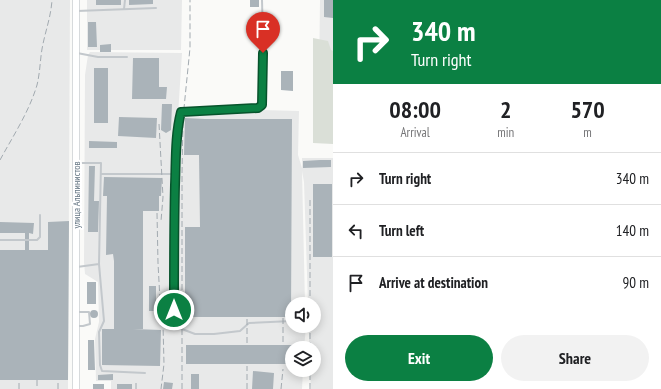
<!DOCTYPE html>
<html lang="en">
<head>
<meta charset="utf-8">
<style>
  body { margin:0; font-family:"PT Sans Narrow",sans-serif; background:#f2f2f2; color:#202124; height:100vh; display:flex; flex-direction:column; font-size:15px; white-space:nowrap }
  * { box-sizing:border-box; margin:0 }
  p { font-size:13px; color:#757577 }
  .icon { flex:none; width:22px; height:22px; fill:none; stroke:currentColor; stroke-width:2; stroke-linecap:round; stroke-linejoin:round }
  .map { position:relative; flex:1; overflow:hidden }
  .side { display:flex; flex-direction:column; background:#fff; width:328px }
  .side>* { flex:none }
  .guide { background:#0b8043; color:#fff; overflow:hidden }
  .tools { position:absolute; left:285px; top:297px; display:grid; gap:8px }
  .tools a { display:grid; place-items:center; width:36px; height:36px; border-radius:50%; background:#fff; box-shadow:0 2px 10px #0003; font-size:20px }
  .pin { position:absolute; display:grid; place-items:center; width:34px; height:34px; color:#fff; margin:-41px -17px; border-radius:50% 50% 50% 0; rotate:-45deg; box-shadow:0 0 4px #0007 }
  .pin .icon { rotate:45deg }
  .me { position:absolute; width:44px; margin:-22px; rotate:0deg; stroke-linejoin:round; filter:drop-shadow(0 0 3px #0008) }
  .turn { display:flex; align-items:center; gap:14px; height:84px; padding:0 12px; font-size:18px }
  .turn .icon { width:52px; height:52px; stroke-width:2.5 }
  .turn b { display:block; font-size:28px; line-height:34px }
  .eta { display:flex; justify-content:space-evenly; align-items:center; height:68px; text-align:center }
  .eta b { font-size:24px; font-weight:600; line-height:28px }
  .action { display:flex; gap:8px; margin-top:auto; padding:8px 12px }
  .action a { flex:1; height:46px; border-radius:24px; background:#0b8043; color:#fff; font-size:16px; font-weight:600; line-height:46px; text-align:center }
  .action a+a { background:#f2f2f2; color:#202124 }
  ul { padding:0; list-style:none }
  li { display:flex; align-items:center; gap:12px; height:52px; padding:0 12px; border-top:1px solid #e0e0e0 }
  li div { flex:1 }
  li b { display:block; font-size:15px }
  li em { font-style:normal }
  main { display:flex; flex:1; min-height:0 }
  .map>svg:first-child { display:block }
</style>
</head>
<body>
<main>
<div class="map">
<svg width="333" height="389" viewBox="0 0 333 389">
  <rect width="100%" height="100%" fill="#fafaf8"/>
  <!-- built -->
  <path fill="#e8e9e9" d="M0 0H70L68 389H0Z
    M87 0H182L181 50H87Z
    M320 0H333V83H319Z
    M90 52 182 53 178 115 236 113 260 110 299 111 298 155 302 168V158H333V389H311L310 370H314V348H309V326H314V304H308L304 182 302 171 305 304H292V326H306L304 348H292V370H303L302 389H111V381H96L95 339 99 322 98 282 85 274 84 262 85 75 88 55Z"/>
  <!-- green -->
  <path fill="#dadfd7" d="M313 38 328 41 331 50 333 51V144L313 143Z"/>
  <!-- building -->
  <path fill="#aab3b9" d="M96 0H121V5H96Z
    M129 0H153V4L129 5Z
    M250 0H259V7H250Z
    M324 0H333V18L324 17Z
    M88 22H96L97 47H88Z
    M111 44V52H100V45Z
    M133 58H159V87H167L166 99H132Z
    M94 68H108V123H94Z
    M281 71H293V91L281 90Z
    M162 104H172L171 130 166 133 161 130Z
    M119 117 157 118 156 138 118 136Z
    M185 118 205 119H292L291 317H185V227H200L199 155H184Z
    M89 141 117 142V148H89Z
    M320 160H331V167L303 168V161Z
    M89 166H95L94 201H99L98 232H88Z
    M104 177 162 178 161 196H159V211H143V329H133L161 330 160 366 102 365V329H114V261L113 254 106 255 107 196H103Z
    M313 184H332V257H313Z
    M69 221 68 380H0V250H25V233H0V222L34 223 33 234 29 233V250H48V222Z
    M87 282H96V304H87Z
    M149 286H156V311H149Z
    M90 314a4 4 0 1 1 8 0a4 4 0 1 1-8 0Z
    M88 340H94L95 370H88Z
    M186 345H298V348H292V364H186Z
    M253 371 274 373 273 389H252Z
    M113 374V380H98V375Z
    M191 374H199V389H191Z
    M164 382 173 383 172 389H163Z
    M93 384H104V389H93Z
    M117 384H132V389H117Z"/>
  <g fill="none" stroke-linecap="round" stroke-linejoin="round">
    <!-- secondary casing -->
    <g stroke="#b3babf" stroke-width="7">
      <path id="secondary" d="M76 389V0"/>
    </g>
    <!-- lane -->
    <path stroke="#c3c8cc" stroke-width="2" d="M124 9 125 0
      M77 11 156 8
      M77 53 98 57H127
      M101 174H175L178 123 181 112 258 108 262 105 263 40 262 0
      M175 174 174 232V326L195 334H214L240 331 249 323 292 321
      M0 240H37L40 237V215
      M99 264 104 321 99 332 100 365 102 371 145 373
      M77 267 99 264 101 163H78
      M77 312H89L90 324 83 326H77"/>
    <!-- secondary -->
    <use href="#secondary" stroke="#fff" stroke-width="6"/>
    <!-- rail -->
    <path stroke="#a2aab0" stroke-width="1" stroke-dasharray="6 3" stroke-linecap="butt" d="M159 124 163 197 161 221
      M0 160C13 136 29 112 37 85 40 73 40 61 42 49 45 32 51 17 52 0
      M310 200V304
      M157 213 158 263 160 300 163 325 164 364 161 389
      M283 318V344
      M247 319V344
      M310 348V326
      M37 380V389
      M58 383V389
      M19 389V380
      M136 389V382
      M182 389V174L183 118 190 48V0
      M247 389V366
      M281 389 283 369
      M310 389V370"/>
  </g>
  <g fill="none" stroke-linecap="round" stroke-linejoin="round">
    <!-- route casing -->
    <g stroke="#07532c" stroke-width="10">
      <path id="route" d="M174 310C174 268 174 227 175 185 176 161 175 135 181 112L258 108 262 105 263 53"/>
    </g>
    <!-- route -->
    <use href="#route" stroke="#0b8043" stroke-width="7"/>
  </g>
  <g text-anchor="middle" dominant-baseline="central" stroke-width="4" stroke-linejoin="round" paint-order="stroke">
    <!-- street labels -->
    <g font-size="10" fill="#657683" stroke="#fff">
      <text transform="translate(76 195) rotate(-90)">улица Альпинистов</text>
    </g>
  </g>
</svg>
<div class="tools">
<a><svg class="icon" aria-label="sound" viewBox="0 0 24 24"><path d="M4 9h4l5-4v14l-5-4H4zM17 9q2 3 0 6"/></svg></a>
<a><svg class="icon" aria-label="layers" viewBox="0 0 24 24"><path d="M12 4l9 5-9 5-9-5zM3 14l9 5 9-5"/></svg></a>
</div>
<div class="pin" style="left:263px;top:53px;background:#d93025"><svg class="icon" aria-label="arrive" viewBox="0 0 24 24"><path d="M6 21V4h12l-3 4 3 4H6"/></svg></div>
<svg class="me" style="left:174px;top:310px" viewBox="-20 -20 40 40"><circle r="17" fill="#0b8043" stroke="#fff" stroke-width="3"/><path d="M0-11L8 9 0 5-8 9z" fill="#fff"/></svg>
</div>
<section class="side">
<div class="guide">
<div class="turn"><svg class="icon" aria-label="right" viewBox="0 0 24 24"><path d="M7 20v-9h11M14 6l5 5-5 5"/></svg><div><b>340 m</b>Turn right</div></div>
</div>
<div class="eta">
<div><b>08:00</b><p>Arrival</p></div>
<div><b>2</b><p>min</p></div>
<div><b>570</b><p>m</p></div>
</div>
<ul>
<li><svg class="icon" aria-label="right" viewBox="0 0 24 24"><path d="M7 20v-9h11M14 6l5 5-5 5"/></svg><div><b>Turn right</b></div><em>340 m</em></li>
<li><svg class="icon" aria-label="left" viewBox="0 0 24 24"><path d="M17 20v-9H6M10 6l-5 5 5 5"/></svg><div><b>Turn left</b></div><em>140 m</em></li>
<li><svg class="icon" aria-label="arrive" viewBox="0 0 24 24"><path d="M6 21V4h12l-3 4 3 4H6"/></svg><div><b>Arrive at destination</b></div><em>90 m</em></li>
</ul>
<div class="action"><a>Exit</a><a>Share</a></div>
</section>
</main>
</body>
</html>
